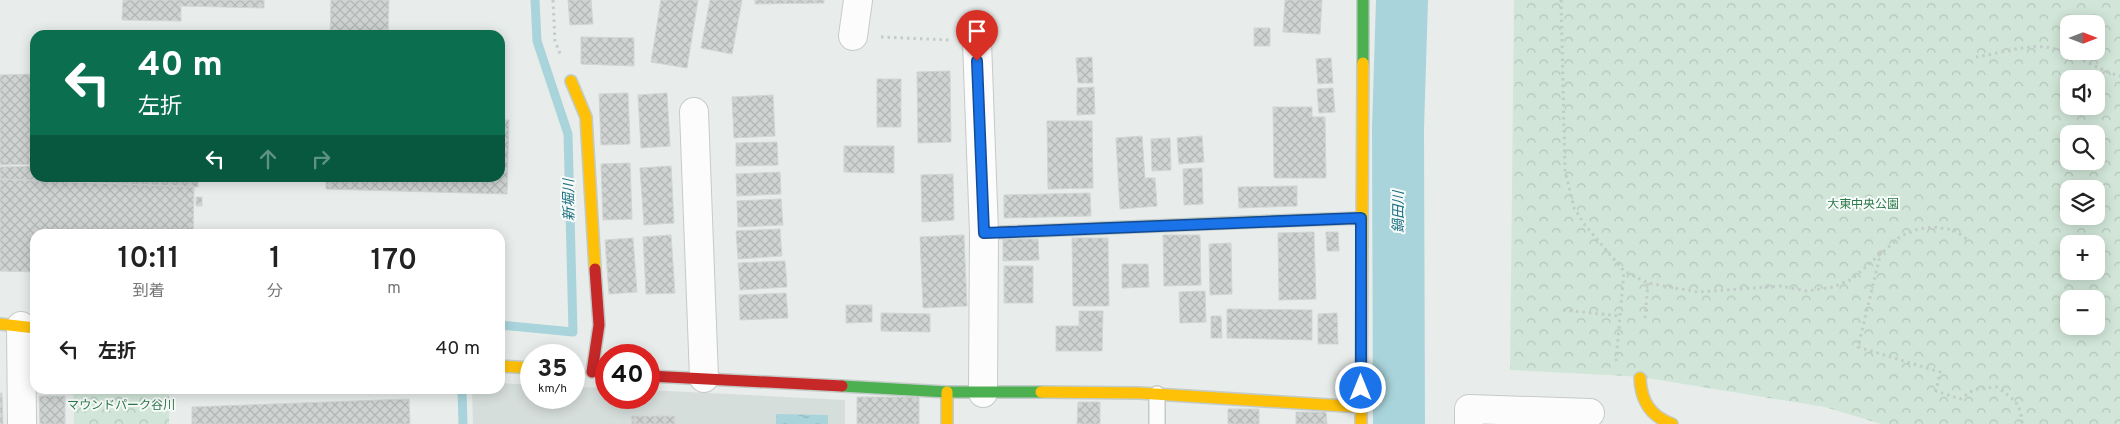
<!DOCTYPE html>
<html lang="ja">
<head>
<meta charset="utf-8">
<style>
  body { margin:0; font-family:Overpass,"Noto Sans JP",sans-serif; background:#f6f6f6; color:#222; height:100vh; display:flex; flex-direction:column; font-size:19px; white-space:nowrap }
  * { box-sizing:border-box; margin:0 }
  p { font-size:16px; color:#767676 }
  .icon { flex:none; width:28px; height:28px; fill:none; stroke:currentColor; stroke-width:2; stroke-linecap:round; stroke-linejoin:round }
  .map { position:relative; flex:1; overflow:hidden }
  .panel { position:absolute; left:30px; top:229px; width:475px; height:165px; display:flex; flex-direction:column; background:#fff; border-radius:15px; box-shadow:0 2px 12px #0003 }
  .panel>* { flex:none }
  .top-card { position:absolute; left:30px; top:30px; width:475px; height:152px; border-radius:15px; box-shadow:0 2px 12px #0003; background:#0b6e4f; color:#fff; overflow:hidden }
  .needle { width:32px; rotate:90deg }
  .fabs { position:absolute; left:2060px; top:15px; display:grid; gap:10px }
  .fabs a { display:grid; place-items:center; width:45px; height:45px; border-radius:10px; background:#fff; box-shadow:0 2px 12px #0003; font-size:25px }
  .speed { position:absolute; left:520px; top:344px; display:flex; gap:10px; font-size:25px; font-weight:700; text-align:center }
  .speed>* { display:grid; place-content:center; width:65px; height:65px; border-radius:50%; background:#fff; box-shadow:0 2px 12px #0003; line-height:1 }
  .speed small { font-size:12px; font-weight:400 }
  .speed .limit { border:8px solid #d22; background:#fff; color:#111 }
  .pin { position:absolute; display:grid; place-items:center; width:42px; height:42px; color:#fff; margin:-51px -21px; border-radius:50% 50% 50% 0; rotate:-45deg; box-shadow:0 0 5px #0007 }
  .pin .icon { rotate:45deg }
  .me { position:absolute; width:55px; margin:-28px; rotate:0deg; stroke-linejoin:round; filter:drop-shadow(0 0 4px #0008) }
  .turn { display:flex; align-items:center; gap:18px; height:105px; padding:0 25px; font-size:22px }
  .turn .icon { width:65px; height:65px; stroke-width:2.5 }
  .turn b { display:block; font-size:35px; line-height:42px }
  .lanes { display:flex; align-items:center; height:48px; padding:0 25px; background:#0003; justify-content:center; gap:25px; direction:ltr }
  .lanes .off { opacity:.35 }
  .eta { display:flex; justify-content:space-evenly; align-items:center; height:85px; text-align:center }
  .eta b { font-size:30px; font-weight:600; line-height:35px }
  ul { padding:0; list-style:none }
  li { display:flex; align-items:center; gap:15px; height:70px; padding:0 25px }
  li div { flex:1 }
  li b { display:block; font-size:19px }
  li em { font-style:normal }
  .map>svg:first-child { display:block }
</style>
</head>
<body>
<div class="map">
<svg width="2120" height="424" viewBox="0 0 2120 424">
  <defs>
    <pattern id="park-crowns" width="20" height="18" patternUnits="userSpaceOnUse" patternTransform="scale(1.25)"><rect width="20" height="18" fill="#d1e6d8"/><path d="M2 6a3 3 0 1 1 6 0M12 15a3 3 0 1 1 6 0" fill="none" stroke="#b3c6ba"/></pattern>
    <pattern id="water-ripples" width="26" height="14" patternUnits="userSpaceOnUse" patternTransform="scale(1.25)"><rect width="26" height="14" fill="#a9d4db"/><path d="M2 4q2-2 4 0t4 0M15 11q2-2 4 0t4 0" fill="none" stroke="#91b7bd"/></pattern>
    <pattern id="building-cross-hatch" width="8" height="8" patternUnits="userSpaceOnUse" patternTransform="scale(1.25)"><rect width="8" height="8" fill="#cfd4d2"/><path d="M0 0l8 8M0 8l8-8" fill="none" stroke="#b2b7b5"/></pattern>
  </defs>
  <rect width="100%" height="100%" fill="#e8edeb"/>
  <!-- built -->
  <path fill="#d6dedb" d="M500 383 531 385V398H574V387L606 388V398H649V390L845 400V424H473L472 389H500Z"/>
  <!-- park -->
  <path fill="url(#park-crowns)" fill-rule="evenodd" d="M1514 0H2120V424H1881L1825 407 1653 379 1627 376 1510 370ZM2069 24H2096V51H2069ZM2069 79H2096V106H2069ZM2069 134H2096V161H2069ZM2069 189H2096V216H2069ZM2069 244H2096V271H2069ZM2069 299H2096V326H2069Z
    M73 389H169V424H74Z"/>
  <!-- water -->
  <path fill="url(#water-ripples)" d="M776 414 828 415V424H776Z"/>
  <g fill="none" stroke-linecap="round" stroke-linejoin="round">
    <!-- stream -->
    <path stroke="#a9d4db" stroke-width="9" d="M500 325 573 332 568 134 537 41 535 0
      M462 389 463 424"/>
    <!-- river -->
    <path stroke="#a9d4db" stroke-width="52" d="M1399 424 1398 129 1402 0"/>
  </g>
  <!-- building -->
  <path fill="url(#building-cross-hatch)" stroke="#d1d6d4" d="M123 0H264V8L181 6V21L122 20Z
    M331 0H389L388 35H330Z
    M568 0H591L593 24 570 25Z
    M661 0H698L687 68 651 62Z
    M710 0H742L732 54 701 48Z
    M755 0H824V3L755 4Z
    M1285 0H1322L1320 34 1283 32Z
    M1254 28H1270V46H1254Z
    M581 37 634 38V66L581 64Z
    M1092 57 1093 83H1078L1076 58Z
    M1331 58 1333 83 1318 84 1316 59Z
    M950 71 951 142 918 143 917 72Z
    M35 74V164L0 165V75Z
    M877 79H901V127H877Z
    M1094 87 1095 114 1077 115V88Z
    M1333 88 1335 112 1319 113 1317 89Z
    M628 93 630 144 601 145 599 94Z
    M667 93 670 146 641 148 638 95Z
    M773 95 775 136 734 138 732 97Z
    M1273 107H1312V117H1325L1326 178H1274Z
    M500 120H509L507 194 326 189V178H500Z
    M1047 121H1092L1093 188 1048 189Z
    M1142 136 1145 178H1155L1157 206 1120 209 1116 138Z
    M1202 136 1204 162 1179 164 1177 138Z
    M1170 138 1171 170 1152 171 1151 139Z
    M777 142 778 165 736 166V143Z
    M844 146H894V173L844 172Z
    M630 163 632 219 603 220 601 164Z
    M35 166V178H198V187L0 179V167Z
    M671 166 674 223 644 225 640 168Z
    M1202 168 1203 204 1184 205 1183 169Z
    M780 172 781 194 737 196 736 174Z
    M953 174 954 220 922 222 921 175Z
    M0 179 194 187 193 234H35V272L0 271Z
    M1297 186V206L1239 208 1238 187Z
    M1090 193 1091 216 1004 218V195Z
    M196 197H202V206H196Z
    M781 199 783 225 738 227 737 201Z
    M780 229 782 256 738 259 736 231Z
    M1314 232 1316 299 1279 300 1278 233Z
    M1326 232H1338L1339 251H1327Z
    M671 235 675 293 646 294 643 237Z
    M964 235 967 306 923 308 920 237Z
    M1163 235H1200L1201 285 1164 286Z
    M633 238 637 292 609 294 605 240Z
    M1072 238H1108L1109 306H1073Z
    M1003 239H1038L1039 260 1003 261Z
    M1231 243 1232 294 1210 295 1209 244Z
    M785 261 787 287 740 290 738 263Z
    M1122 264H1148L1149 287 1122 288Z
    M1004 266H1033V303H1004Z
    M1205 291 1206 322 1180 323 1179 292Z
    M786 293 788 318 740 320 739 295Z
    M846 305H872V322L846 323Z
    M1227 309 1312 310V340L1227 338Z
    M1079 311H1103L1102 351H1056V326H1079Z
    M881 313 930 314V332L881 331Z
    M1337 313 1338 344H1318V314Z
    M1211 316H1221L1222 338H1211Z
    M0 393H2L3 424H0Z
    M39 396H65V424H40Z
    M857 397H919V424H857Z
    M409 399 410 424H192V407Z
    M1078 402H1100V424H1077Z
    M1228 409H1259V424H1228Z
    M1296 412H1326L1327 424H1296Z
    M631 416H675V424H632Z"/>
  <g fill="none" stroke-linecap="round" stroke-linejoin="round">
    <!-- lane casing -->
    <g stroke="#c5cac8" stroke-width="18">
      <path id="lane" d="M1157 424V394"/>
    </g>
    <!-- street casing -->
    <g stroke="#c5cac8" stroke-width="30">
      <path id="street" d="M853 36 858 0
        M977 42 984 233 983 393
        M694 112 704 378
        M21 326 22 424
        M1469 424V409L1590 413"/>
    </g>
    <!-- fast casing -->
    <g stroke="#c3cbc8" stroke-width="14">
      <path id="fast" d="M1363 63V0
        M1251 222 1361 218
        M842 386 947 392H1041"/>
    </g>
    <!-- slow casing -->
    <g stroke="#c3cbc8" stroke-width="14">
      <path id="slow" d="M571 81 586 117 595 269
        M984 233 1251 222
        M0 324 35 328
        M500 366 531 368
        M1640 378C1641 401 1650 416 1672 424
        M947 392V424
        M1041 392 1139 393 1361 407
        M1361 424 1363 63"/>
    </g>
    <!-- jam casing -->
    <g stroke="#c3cbc8" stroke-width="14">
      <path id="jam" d="M592 372 599 325 595 269
        M649 376 842 386"/>
    </g>
    <!-- path -->
    <path stroke="#c3ccca" stroke-width="3" stroke-dasharray="2.5 4" stroke-linecap="butt" d="M553 0 555 41 561 56
      M1561 0 1565 170 1574 208 1585 225 1624 271 1648 283 1698 292 1780 286 1807 291 1833 287 1852 279 1901 236 1918 229 1933 227 1954 230 1968 240
      M881 37 949 40
      M1976 57C1997 54 2023 45 2045 47 2070 50 2095 69 2120 76
      M1881 252 1858 347 1940 372 1936 391 1960 399 1975 389 1997 387C2013 399 2021 402 2022 424
      M1563 310 1620 316
      M1645 318 1648 283
      M1616 361 1624 271"/>
    <!-- lane -->
    <use href="#lane" stroke="#fcfcfc" stroke-width="15"/>
    <!-- street -->
    <use href="#street" stroke="#fcfcfc" stroke-width="28"/>
    <!-- fast -->
    <use href="#fast" stroke="#4caf50" stroke-width="11"/>
    <!-- slow -->
    <use href="#slow" stroke="#ffc107" stroke-width="11"/>
    <!-- jam -->
    <use href="#jam" stroke="#c62828" stroke-width="11"/>
  </g>
  <g fill="none" stroke-linecap="round" stroke-linejoin="round">
    <!-- route casing -->
    <g stroke="#114b97" stroke-width="12">
      <path id="route" d="M977 61 984 233 1361 218V388"/>
    </g>
    <!-- route -->
    <use href="#route" stroke="#1a73e8" stroke-width="9"/>
  </g>
  <g text-anchor="middle" dominant-baseline="central" stroke-width="4" stroke-linejoin="round" paint-order="stroke">
    <!-- park labels -->
    <g font-size="12" fill="#2d7a4b" stroke="#f7fbf9">
      <text x="1863" y="205">大東中央公園</text>
      <text x="121" y="406">マウンドパーク谷川</text>
    </g>
    <!-- water labels -->
    <g font-size="14" font-style="italic" fill="#1c6f80" stroke="#f7fbf9">
      <text transform="translate(570 200) rotate(-91)">新堀川</text>
      <text transform="translate(1399 212) rotate(-90)">鍋田川</text>
    </g>
  </g>
</svg>
<div class="fabs">
<a><svg class="needle" viewBox="-14 -14 28 28"><path d="M0-13l5 13h-10z" fill="#e53935"/><path d="M0 13l5-13h-10z" fill="#767676"/></svg></a>
<a><svg class="icon" aria-label="sound" viewBox="0 0 24 24"><path d="M4 9h4l5-4v14l-5-4H4zM17 9q2 3 0 6"/></svg></a>
<a><svg class="icon" aria-label="search" viewBox="0 0 24 24"><circle cx="10" cy="10" r="6"/><path d="M15 15l6 6"/></svg></a>
<a><svg class="icon" aria-label="layers" viewBox="0 0 24 24"><path d="M12 4l9 5-9 5-9-5zM3 14l9 5 9-5"/></svg></a>
<a>+</a>
<a>−</a>
</div>
<div class="speed"><div>35<small>km/h</small></div><div class="limit">40</div></div>
<div class="pin" style="left:977px;top:61px;background:#d93025"><svg class="icon" aria-label="arrive" viewBox="0 0 24 24"><path d="M6 21V4h12l-3 4 3 4H6"/></svg></div>
<svg class="me" style="left:1361px;top:388px" viewBox="-20 -20 40 40"><circle r="17" fill="#1a73e8" stroke="#fff" stroke-width="3"/><path d="M0-11L8 9 0 5-8 9z" fill="#fff"/></svg>
<div class="top-card">
<div class="turn"><svg class="icon" aria-label="left" viewBox="0 0 24 24"><path d="M17 20v-9H6M10 6l-5 5 5 5"/></svg><div><b>40 m</b>左折</div></div>
<div class="lanes"><svg class="icon" aria-label="left" viewBox="0 0 24 24"><path d="M17 20v-9H6M10 6l-5 5 5 5"/></svg><svg class="icon off" aria-label="ahead" viewBox="0 0 24 24"><path d="M12 20V5M6 11l6-6 6 6"/></svg><svg class="icon off" aria-label="right" viewBox="0 0 24 24"><path d="M7 20v-9h11M14 6l5 5-5 5"/></svg></div>
</div>
<section class="panel">
<div class="eta">
<div><b>10:11</b><p>到着</p></div>
<div><b>1</b><p>分</p></div>
<div><b>170</b><p>m</p></div>
</div>
<ul>
<li><svg class="icon" aria-label="left" viewBox="0 0 24 24"><path d="M17 20v-9H6M10 6l-5 5 5 5"/></svg><div><b>左折</b></div><em>40 m</em></li>
</ul>
</section>
</div>
</body>
</html>
